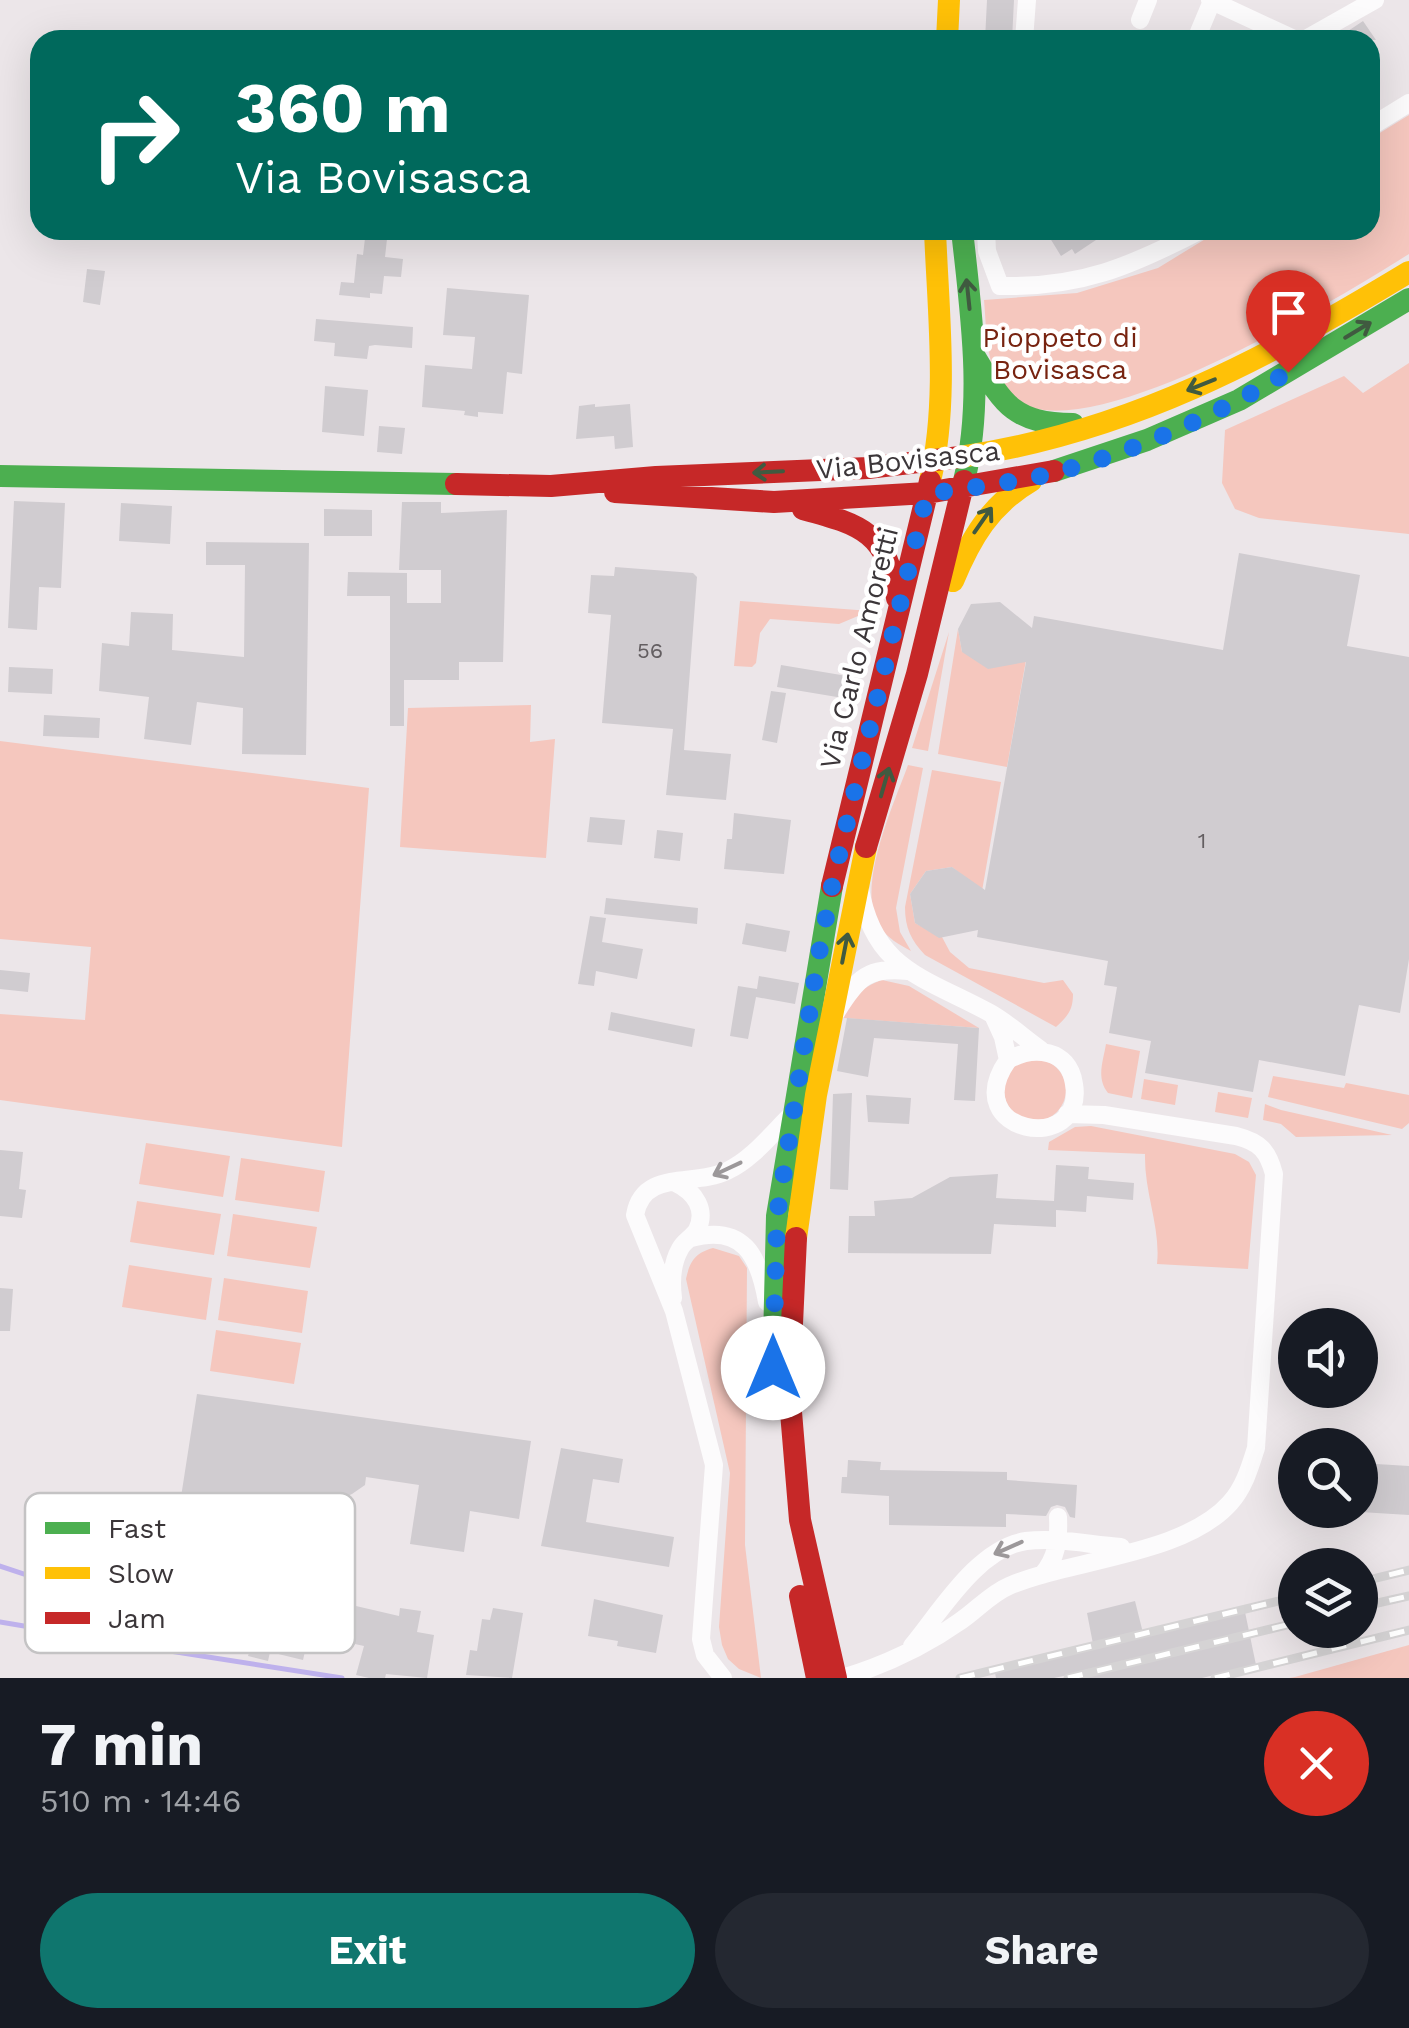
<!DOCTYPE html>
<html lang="en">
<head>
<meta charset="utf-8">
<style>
  body { margin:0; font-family:"Work Sans",sans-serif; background:#242831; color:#f1f3f6; height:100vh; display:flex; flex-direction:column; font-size:38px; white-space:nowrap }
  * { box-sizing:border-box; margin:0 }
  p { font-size:32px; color:#9ea1a6 }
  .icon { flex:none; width:55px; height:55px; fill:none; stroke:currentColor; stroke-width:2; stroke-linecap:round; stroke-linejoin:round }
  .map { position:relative; height:1678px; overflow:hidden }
  .side { display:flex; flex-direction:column; background:#171b24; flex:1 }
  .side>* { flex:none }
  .guide { position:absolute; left:30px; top:30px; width:1350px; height:210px; border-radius:30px; box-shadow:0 10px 40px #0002; background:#00695c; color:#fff; overflow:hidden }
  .buttons { position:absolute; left:1278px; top:1308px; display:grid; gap:20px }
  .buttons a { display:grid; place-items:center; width:100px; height:100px; border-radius:50%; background:#171b24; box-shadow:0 10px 40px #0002; font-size:50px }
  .pin { position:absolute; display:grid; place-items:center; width:85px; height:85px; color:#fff; margin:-102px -42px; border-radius:50% 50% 50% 0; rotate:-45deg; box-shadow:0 0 10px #0007 }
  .pin .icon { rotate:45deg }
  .me { position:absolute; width:110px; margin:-55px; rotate:0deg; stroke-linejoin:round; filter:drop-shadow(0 0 8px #0008) }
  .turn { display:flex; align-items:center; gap:35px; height:210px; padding:0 40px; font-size:45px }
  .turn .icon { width:130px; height:130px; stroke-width:2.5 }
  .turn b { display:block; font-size:70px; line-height:85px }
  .round { display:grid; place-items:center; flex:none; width:105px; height:105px; border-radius:52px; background:#242831 }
  .overview { display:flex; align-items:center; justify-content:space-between; height:170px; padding:0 40px }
  h1 { font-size:60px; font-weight:700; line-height:75px }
  .primary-button { display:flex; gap:20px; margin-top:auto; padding:20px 40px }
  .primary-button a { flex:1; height:115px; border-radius:60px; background:#0f766e; color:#fff; font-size:40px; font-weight:700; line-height:115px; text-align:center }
  .primary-button a+a { background:#242831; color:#f1f3f6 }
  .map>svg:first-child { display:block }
</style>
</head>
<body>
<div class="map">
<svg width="1409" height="1678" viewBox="0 0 1409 1678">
  <rect width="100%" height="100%" fill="#ece6e9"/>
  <!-- green -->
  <path fill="#f5c7be" d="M1409 115V254C1345 294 1072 464 1008 394 985 368 987 333 984 300L1077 293 1158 268 1220 230H1370V139Z
    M1409 363V534L1259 518 1235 509 1222 483 1225 430 1344 376 1363 393Z
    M740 601 870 611 839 624 770 619 760 633 756 663 752 667 734 666Z
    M958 629 962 652 1026 660 1007 767 938 754Z
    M949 632 928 751 912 748Z
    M531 705 530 742 555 739 546 858 400 847 408 708Z
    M0 741 369 788 342 1147 0 1100V1014L85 1020 91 947 0 939Z
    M908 765 923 768 896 908 900 932 911 951C900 945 887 938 880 927 854 890 894 804 908 765Z
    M932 770 1001 782 982 891 952 867 926 871 910 894 915 923 942 937 950 952 969 968 1044 983 1063 980 1073 994C1073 1010 1068 1016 1056 1027L925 955C911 940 905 928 905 907Z
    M882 980 909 986 979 1028 844 1018C849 997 863 987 882 980Z
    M1106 1044 1140 1051 1132 1098 1108 1093C1096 1078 1103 1062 1106 1044Z
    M1004 1090a31 31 0 1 1 62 0a31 31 0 1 1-62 0Z
    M1273 1076 1344 1088 1346 1083 1409 1095V1123L1402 1129 1268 1097Z
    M1144 1079 1178 1085 1175 1105 1141 1099Z
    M1218 1092 1252 1098 1248 1118 1215 1112Z
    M1265 1104 1281 1110 1392 1135 1296 1137 1281 1124 1263 1120Z
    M1091 1126 1235 1154 1249 1162 1256 1175 1248 1269 1157 1264C1161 1228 1144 1193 1145 1154L1048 1150 1049 1142 1075 1127Z
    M146 1143 230 1156 223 1197 139 1184Z
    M241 1158 325 1171 319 1212 235 1200Z
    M137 1201 221 1214 214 1255 130 1242Z
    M233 1214 317 1227 310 1268 227 1256Z
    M713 1248 739 1256 747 1268 745 1545 761 1678 739 1669 728 1659 722 1645 719 1627 730 1473 686 1279C690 1261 695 1253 713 1248Z
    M129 1265 212 1278 206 1320 122 1307Z
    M224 1278 308 1291 302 1333 218 1320Z
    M216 1330 301 1343 294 1384 210 1371Z
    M1409 1645V1678H1289L1295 1677Z"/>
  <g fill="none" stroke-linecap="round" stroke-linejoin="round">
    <!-- stream -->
    <path stroke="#beb1ec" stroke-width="5" d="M0 1566 69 1589 157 1649 342 1678
      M0 1622 155 1648"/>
  </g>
  <!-- building -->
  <path fill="#d0ccd0" d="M987 0H1014L1012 40H985Z
    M1363 21 1376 40H1354L1348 31Z
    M366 230H388L385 257 403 259 401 277 384 276 382 294 370 293V298L339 295 341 282 354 283 357 254 363 255Z
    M1045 230H1111L1075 254 1072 249 1061 256Z
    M87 269 105 271 100 305 83 302Z
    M447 288 529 295 522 374 507 372 503 414 478 412V417L464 415 465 411 422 407 425 365 472 369 475 337 443 335Z
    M316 319 413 327 412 348 375 345 369 346 367 359 334 356 335 343 314 341Z
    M325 386 368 390 364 436 322 432Z
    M595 404V407L630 404 633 447 615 449 614 436 576 439 579 406Z
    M379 426 405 428 402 454 377 452Z
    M14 501 65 503 61 588 39 587 37 630 8 628Z
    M402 502H441V513L507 510 503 662H459V680H404V726H390V596H347L348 572 407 573V603H441V570H399Z
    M121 503 172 506 170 544 119 541Z
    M324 509 372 510V536H324Z
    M206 542 309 543 306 755 242 754 243 708 197 702 191 745 144 739 149 697 99 691 102 643 129 646 131 612 173 614 172 650 244 657 245 565H206Z
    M1239 553 1360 575 1347 646 1409 657V959L1400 1013 1359 1005 1345 1076 1259 1060 1253 1092 1145 1073 1151 1041 1109 1033 1117 987 1104 985 1108 961 977 937 978 930 939 938 915 923 910 894 926 871 952 867 985 890 1026 662 988 669 962 652 958 629 971 604 1000 602 1032 628 1034 616 1223 650Z
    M615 567 693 573 697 577 684 750 731 754 726 800 666 795 673 729 602 723 611 615 588 613 591 575 614 576Z
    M781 665 847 676 843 698 777 687Z
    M9 667 53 669 52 694 8 692Z
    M771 691 786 693 777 743 762 740Z
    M44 715 100 718 99 738 43 736Z
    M734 813 791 820 784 874 724 869 727 839H732Z
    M590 817 625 820 622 845 587 842Z
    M657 830 683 833 680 861 654 858Z
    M606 898 698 908 697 924 604 914Z
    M590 916 606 918 602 942 643 949 637 979 596 971 594 986 578 984Z
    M746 923 790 931 786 952 742 944Z
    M0 970 30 973 28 992 0 989Z
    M759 976 799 983 795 1004 756 997 748 1039 730 1036 738 986 757 989Z
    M611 1012 695 1029 692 1047 608 1030Z
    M847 1018 979 1028 975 1101 954 1100 958 1044 874 1038 868 1077 837 1071Z
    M852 1093 848 1190 830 1189 833 1094Z
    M866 1095 911 1098 909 1124 868 1122Z
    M0 1150 23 1152 19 1189 26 1190 22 1218 0 1216Z
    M1056 1165 1089 1167 1088 1179 1134 1183 1133 1200 1087 1196 1086 1212 1056 1210V1227L994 1224 991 1254 848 1253 849 1216H875L874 1201 912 1198 950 1177 998 1174 996 1198 1054 1201Z
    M0 1288 13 1289 10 1331H0Z
    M197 1394 531 1441 519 1519 470 1511 464 1552 410 1544 419 1485 366 1477 365 1485 352 1494 329 1504 293 1505 292 1513 181 1497Z
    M561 1448 623 1459 619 1483 593 1479 586 1522 674 1537 669 1567 541 1546Z
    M848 1460 881 1462 880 1470 1007 1472V1480L1077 1485 1075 1518 1070 1517 1065 1507 1057 1505 1051 1507 1046 1516 1006 1514V1527L889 1525V1496L841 1493 842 1477H847Z
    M1360 1463 1409 1466V1515L1360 1512Z
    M295 1535 314 1540 300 1593 399 1616 400 1608 421 1611 417 1632 434 1635 427 1678 386 1674 385 1678H369L356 1675 364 1646 309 1634 303 1660 270 1652 268 1661 248 1656 266 1596 279 1599Z
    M594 1599 663 1615 656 1653 617 1646 618 1641 588 1636Z
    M1135 1601 1144 1637 1245 1612 1256 1665 1202 1678H1074L1073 1674 1054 1678H996L995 1673 1094 1649 1087 1613Z
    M493 1608 523 1613 512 1678 466 1675 470 1650 477 1651 482 1619 490 1620Z"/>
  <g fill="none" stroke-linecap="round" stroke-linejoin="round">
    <!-- street -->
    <path stroke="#fcfbfc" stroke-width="18" d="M1210 0 1296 40
      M1140 20 1148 0
      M1199 32 1212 1
      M1024 40 1027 0
      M1304 40 1375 0
      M1370 127 1409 103
      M986 230 987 251 1000 286C1081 288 1131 266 1201 230
      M860 888C873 970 926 978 990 1013 1008 1023 1024 1038 1041 1050
      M837 1011C858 977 868 967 908 971
      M993 1015 1003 1037 1008 1060C956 1134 1086 1156 1074 1084 1069 1048 1033 1046 1008 1060
      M691 1238C743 1224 759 1255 767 1302
      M673 1298C671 1282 672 1263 680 1249 684 1241 692 1238 697 1230 707 1210 695 1192 676 1183
      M1042 1575C1057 1558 1059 1539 1058 1517
      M912 1646C941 1611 978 1548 1026 1541 1057 1537 1090 1545 1121 1547
      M723 1678 705 1655 701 1639 714 1465 674 1311 635 1215C643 1169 694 1187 727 1171 753 1159 773 1132 793 1113
      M842 1678C885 1665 922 1648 959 1622 976 1611 990 1594 1009 1586 1072 1559 1184 1555 1230 1503 1244 1488 1250 1467 1256 1448L1274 1174C1268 1151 1260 1142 1236 1136L1104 1115 1067 1114"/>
    <!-- fast -->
    <path stroke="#4caf50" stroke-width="22" d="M962 230C971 313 984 399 964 481
      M975 357C1004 405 1013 423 1073 424
      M1054 471 1147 440 1239 400 1409 299
      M0 476 456 484
      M773 1383 777 1216 832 886"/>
    <!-- slow -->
    <path stroke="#ffc107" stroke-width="22" d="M947 40 949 0
      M960 457C1130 432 1265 359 1409 272
      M930 481C949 400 938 312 935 230
      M953 581C971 538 990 505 1031 481
      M796 1238 816 1095 866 847"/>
    <!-- jam -->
    <path stroke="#c62828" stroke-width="22" d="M456 484 551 486 656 477 868 468 960 457
      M615 492 774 502 927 493 1054 471
      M803 509C863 525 887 533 897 598
      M866 847 917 674 964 481
      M832 886 930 481
      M796 1238 789 1388 800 1520 836 1678
      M800 1596 817 1678"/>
    <!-- rail casing -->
    <g stroke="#d5d3d4" stroke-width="9">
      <path id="rail" d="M1360 1582 1409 1570
        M1360 1607 1409 1596
        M960 1678 1295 1597
        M1068 1678 1295 1623
        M1215 1678 1409 1630"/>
    </g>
    <!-- rail -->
    <use href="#rail" stroke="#fff" stroke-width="5" stroke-dasharray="15" stroke-linecap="butt"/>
  </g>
  <!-- one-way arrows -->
  <defs><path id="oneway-shaft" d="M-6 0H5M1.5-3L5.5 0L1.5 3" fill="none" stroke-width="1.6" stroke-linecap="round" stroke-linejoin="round" transform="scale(2.5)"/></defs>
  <g stroke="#405a40">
    <use href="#oneway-shaft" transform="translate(968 294) rotate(-96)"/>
    <use href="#oneway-shaft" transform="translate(1358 330) rotate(-31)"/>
    <use href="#oneway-shaft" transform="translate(1201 385) rotate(158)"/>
    <use href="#oneway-shaft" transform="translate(768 472) rotate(177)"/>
    <use href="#oneway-shaft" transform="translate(983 520) rotate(-55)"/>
    <use href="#oneway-shaft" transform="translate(885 782) rotate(-74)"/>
    <use href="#oneway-shaft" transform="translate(845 948) rotate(-79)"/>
  </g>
  <g stroke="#9c989a">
    <use href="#oneway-shaft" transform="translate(727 1169) rotate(155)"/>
    <use href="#oneway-shaft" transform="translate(1008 1548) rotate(156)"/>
  </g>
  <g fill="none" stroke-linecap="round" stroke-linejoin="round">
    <!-- route -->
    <path stroke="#1a73e8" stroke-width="18" stroke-dasharray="0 32.4" d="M773 1368 777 1216 818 959 834 876 927 494C965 488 1003 484 1041 476 1123 457 1216 416 1288 372"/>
  </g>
  <g text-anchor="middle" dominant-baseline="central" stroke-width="9" stroke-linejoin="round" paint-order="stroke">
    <!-- number labels -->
    <g font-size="22" fill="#635e61">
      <text x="650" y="650">56</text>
      <text x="1202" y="840">1</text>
    </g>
    <!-- park labels -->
    <g font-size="28" fill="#772310" stroke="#fff">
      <text x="1060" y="337">Pioppeto di<tspan x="1060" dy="32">Bovisasca</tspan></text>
    </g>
    <!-- street labels -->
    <g font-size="28" fill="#3b3639" stroke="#fff">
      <text transform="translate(908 460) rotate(-6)">Via Bovisasca</text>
      <text transform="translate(859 648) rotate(-76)">Via Carlo Amoretti</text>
    </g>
  </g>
  <!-- legend -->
  <rect x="25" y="1493" width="330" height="160" rx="15" fill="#fff" stroke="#c4c3c4" stroke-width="2.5"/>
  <rect x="45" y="1522" width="45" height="12" fill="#4caf50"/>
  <rect x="45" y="1567" width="45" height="12" fill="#ffc107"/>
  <rect x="45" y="1612" width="45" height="12" fill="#c62828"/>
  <g font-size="28" fill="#3b3639">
    <text x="108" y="1538">Fast</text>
    <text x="108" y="1583">Slow</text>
    <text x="108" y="1628">Jam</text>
  </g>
</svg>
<div class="buttons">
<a><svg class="icon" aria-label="sound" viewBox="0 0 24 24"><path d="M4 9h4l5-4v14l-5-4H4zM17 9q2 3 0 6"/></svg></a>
<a><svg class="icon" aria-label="search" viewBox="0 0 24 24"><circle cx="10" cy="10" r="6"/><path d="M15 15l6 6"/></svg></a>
<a><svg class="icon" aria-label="layers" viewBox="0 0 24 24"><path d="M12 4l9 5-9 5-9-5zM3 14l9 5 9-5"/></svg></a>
</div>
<div class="pin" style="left:1288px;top:372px;background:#d93025"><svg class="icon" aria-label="arrive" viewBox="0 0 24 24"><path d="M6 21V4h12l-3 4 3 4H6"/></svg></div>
<svg class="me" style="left:773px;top:1368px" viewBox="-20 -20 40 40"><circle r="19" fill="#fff"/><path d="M0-13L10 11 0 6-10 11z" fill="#1a73e8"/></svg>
<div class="guide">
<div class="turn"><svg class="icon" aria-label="right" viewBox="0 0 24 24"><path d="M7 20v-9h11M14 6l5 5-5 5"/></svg><div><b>360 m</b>Via Bovisasca</div></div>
</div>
</div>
<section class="side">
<div class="overview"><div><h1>7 min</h1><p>510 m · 14:46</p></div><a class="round" style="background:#d93025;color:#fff"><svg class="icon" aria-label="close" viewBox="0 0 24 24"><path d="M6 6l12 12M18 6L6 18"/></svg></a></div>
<div class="primary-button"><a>Exit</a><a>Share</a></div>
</section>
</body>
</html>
